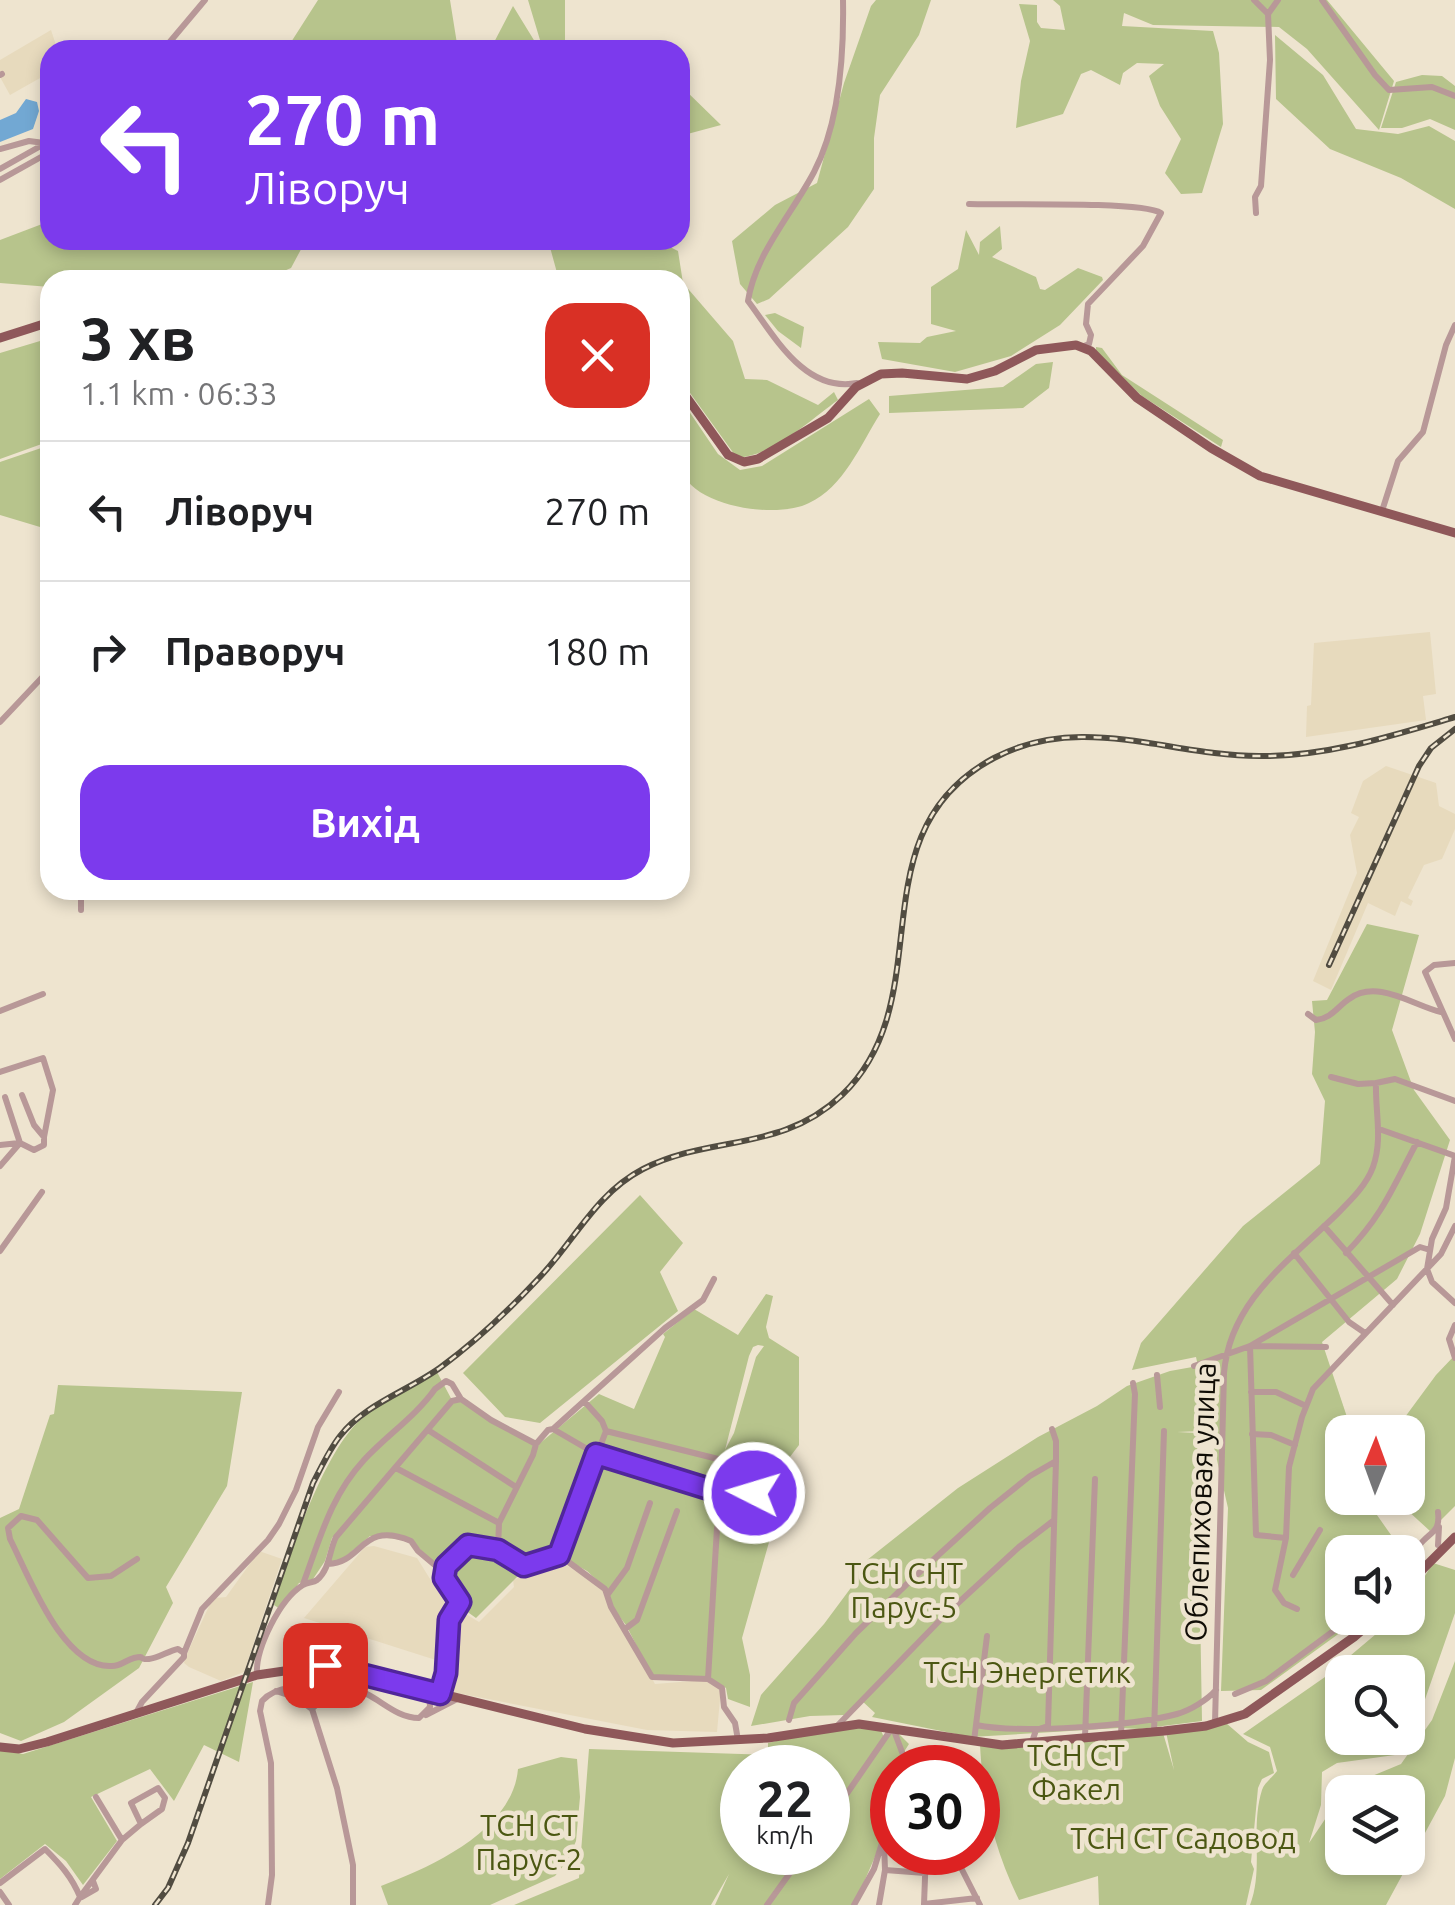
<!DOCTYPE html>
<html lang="uk">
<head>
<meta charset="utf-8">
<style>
  body { margin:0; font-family:Ubuntu,sans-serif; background:#f2f2f2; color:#202124; height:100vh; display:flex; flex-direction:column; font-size:38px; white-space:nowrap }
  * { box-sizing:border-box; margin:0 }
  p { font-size:32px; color:#757577 }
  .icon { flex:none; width:55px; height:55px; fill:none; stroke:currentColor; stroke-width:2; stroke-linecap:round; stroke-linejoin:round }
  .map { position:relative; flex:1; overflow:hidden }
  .panel { position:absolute; left:40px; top:270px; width:650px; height:630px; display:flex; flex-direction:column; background:#fff; border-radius:30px; box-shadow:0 5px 15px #0003 }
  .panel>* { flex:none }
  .banner { position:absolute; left:40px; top:40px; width:650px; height:210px; border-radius:30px; box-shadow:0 5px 15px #0003; background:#7c3aed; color:#fff; overflow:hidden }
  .needle { width:65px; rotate:1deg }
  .controls { position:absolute; left:1325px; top:1415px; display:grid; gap:20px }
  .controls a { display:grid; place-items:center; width:100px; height:100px; border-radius:20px; background:#fff; box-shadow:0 5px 15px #0003; font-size:50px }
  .speed { position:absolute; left:720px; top:1745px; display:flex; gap:20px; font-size:50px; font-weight:700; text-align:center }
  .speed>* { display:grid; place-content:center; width:130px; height:130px; border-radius:50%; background:#fff; box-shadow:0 5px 15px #0003; line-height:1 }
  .speed small { font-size:25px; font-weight:400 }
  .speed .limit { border:15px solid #d22; background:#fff; color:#111 }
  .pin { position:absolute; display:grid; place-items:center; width:85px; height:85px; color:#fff; margin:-42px; border-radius:20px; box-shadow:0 5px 15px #0006 }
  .me { position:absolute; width:110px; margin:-55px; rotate:275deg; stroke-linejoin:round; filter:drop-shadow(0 0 8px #0008) }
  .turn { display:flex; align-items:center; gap:35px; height:210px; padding:0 40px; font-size:45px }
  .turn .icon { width:130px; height:130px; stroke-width:2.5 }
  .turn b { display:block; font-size:70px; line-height:85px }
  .round { display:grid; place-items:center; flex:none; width:105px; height:105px; border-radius:30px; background:#f2f2f2 }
  .overview { display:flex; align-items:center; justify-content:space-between; height:170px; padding:0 40px }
  h1 { font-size:60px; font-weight:700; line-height:75px }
  .button { display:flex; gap:20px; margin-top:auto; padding:20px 40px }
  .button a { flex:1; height:115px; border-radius:30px; background:#7c3aed; color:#fff; font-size:40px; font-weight:700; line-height:115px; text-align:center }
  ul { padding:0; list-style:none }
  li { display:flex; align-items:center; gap:30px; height:140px; padding:0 40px; border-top:2px solid #e0e0e0 }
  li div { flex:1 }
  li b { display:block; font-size:38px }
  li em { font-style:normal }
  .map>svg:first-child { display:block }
</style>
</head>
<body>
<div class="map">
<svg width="1455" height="1905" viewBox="0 0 1455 1905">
  <rect width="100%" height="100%" fill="#eee4cf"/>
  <!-- built -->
  <path fill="#e7dabd" d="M51 30 57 48 50 50 49 73 10 95 0 77V60Z
    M1430 632 1436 694 1423 696 1426 720 1306 737 1307 706 1311 705 1314 643Z
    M1386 766 1436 783 1439 806 1455 814V829L1442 859 1424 865 1408 898 1413 901 1411 906 1401 901 1395 916 1368 903 1331 990 1313 981 1357 873 1350 835 1359 817 1351 813 1363 781Z
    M374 1546 417 1558 445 1603 442 1662 304 1618 365 1547Z
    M259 1551 282 1559 244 1672 221 1681 189 1667 184 1663 185 1658 210 1604 215 1598 226 1597Z
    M560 1561 601 1587 655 1684 705 1680 721 1688 717 1732 647 1730 452 1692 453 1623 464 1613 479 1622 514 1587 513 1580Z"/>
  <!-- green -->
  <path fill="#b7c48c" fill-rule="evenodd" d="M318 0H450L458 50H286Z
    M528 0H565V47L543 50Z
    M876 0H931L919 35 880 95 874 138V189L848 227 769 299 757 304 740 284 732 241 775 205 817 183 844 83 871 6Z
    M1053 0H1327L1394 81 1379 130 1307 49 1279 27 1153 25 1124 13 1122 26 1213 31 1219 53 1223 124 1202 193 1181 194 1165 173 1181 139 1160 106 1149 76 1164 64 1137 63 1123 73 1120 85 1091 70 1081 74 1063 114 1016 128 1021 81 1030 41 1019 4 1037 5V22L1041 28 1065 30 1060 6Z
    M513 6 540 50H490Z
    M1275 35 1323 75 1356 129 1398 134 1429 126 1455 141V209L1401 178 1330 149 1276 99Z
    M1422 75 1442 76 1455 86V130L1430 119 1402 128H1381L1396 82Z
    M680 85 721 125 680 136Z
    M50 221V240H306L291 268 263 280H50V287L0 283V240Z
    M1000 226 1002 249 992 257 1036 277 1040 289 1045 290 1078 268 1102 277 1103 280 1060 325 1011 356 955 372 882 359 878 342 920 343 927 337 956 331 931 324V287L958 269 966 230 979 255 980 242Z
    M548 240H656L678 251 683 283 733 341 745 379 767 380 818 405 834 392 838 400C809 421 774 455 737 458L680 379V280H559Z
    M775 313 804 327 801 348 778 331 765 315Z
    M50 338V441L0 459V353Z
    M1096 347 1102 348 1122 375 1223 440 1221 447 1142 396 1096 353Z
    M1053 362 1049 388 1023 408 889 413V396L1003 387 1036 364Z
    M680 398 718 454 740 470 762 466 869 399 880 414C861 444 843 488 809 503 778 519 691 508 680 467 675 447 680 420 680 398Z
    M50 445V530L0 515V462Z
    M1367 924 1419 935 1392 1030 1414 1090 1450 1140 1420 1234 1397 1279 1322 1342 1352 1432H1342V1498H1365L1403 1552H1342V1618H1356L1348 1627 1261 1690 1221 1691 1228 1508 1203 1399 1202 1431 1177 1432 1197 1433 1202 1721 1139 1729 1120 1728 1132 1431 1119 1728 971 1737 872 1717 875 1713 861 1700 844 1715 810 1716 751 1726 761 1695 824 1624 850 1589 862 1564 958 1488 1038 1437 1097 1406 1127 1386 1170 1371 1198 1366 1196 1357 1132 1370 1141 1343 1243 1226 1320 1164 1325 1101 1312 1074 1315 1032 1312 1001 1327 1000Z
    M640 1195 683 1243 660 1272 678 1311 540 1423 505 1417 463 1373Z
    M766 1294 773 1296 766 1327 769 1338 799 1357V1445L783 1466 776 1494 772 1495 777 1497 773 1528 742 1638 750 1675V1707L728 1699 726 1688 706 1676 656 1677 651 1674 626 1625 612 1607 609 1591 587 1571 556 1554 523 1564 499 1548 501 1522 539 1444 599 1394 634 1409 665 1337 663 1334 694 1309 738 1335ZM758 1345 764 1346 756 1357 734 1433 725 1450 749 1356 753 1347Z
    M1455 1355V1506L1430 1531 1394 1498H1408V1432H1394L1436 1375Z
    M437 1372 453 1402 460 1401 533 1444 535 1449 498 1520 497 1553 524 1570 476 1618 462 1608 458 1594 413 1541 370 1536 339 1562 330 1563C330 1544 346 1527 357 1512L332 1538 325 1561 313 1579 299 1583 280 1609 274 1605C289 1555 322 1457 358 1422 380 1401 411 1387 437 1372Z
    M58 1385 242 1392 227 1486 166 1587 173 1603 139 1668 64 1722 21 1741 0 1733V1518L19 1509 50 1415 54 1414Z
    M1433 1563 1455 1570V1613L1414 1731 1402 1754 1337 1763 1322 1772 1321 1805 1309 1843 1342 1794V1858H1408V1792H1344L1348 1786 1401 1764 1432 1720 1455 1661V1758L1445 1796 1386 1905H1250C1264 1869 1250 1828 1262 1790 1264 1783 1272 1778 1277 1771L1270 1747 1243 1734 1325 1677 1395 1618H1408V1603ZM1342 1672H1408V1738H1342Z
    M253 1682 239 1762 204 1745 174 1801 150 1769 91 1797 117 1841 83 1885 66 1861 45 1844 0 1879V1750L23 1754Z
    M1226 1723 1248 1742 1269 1752 1274 1773 1262 1779 1258 1788 1251 1862 1254 1869 1246 1905H1099L1098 1876 1019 1900C994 1849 983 1801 980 1745L1032 1746 1042 1773 1034 1744 1163 1733 1174 1770 1166 1732Z
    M861 1726 880 1728 885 1740 895 1730 909 1744 902 1755V1767L892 1768V1792L883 1814 881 1843 854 1905H715L729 1874 711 1905H514L579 1878 589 1749 768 1755V1743L818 1731ZM742 1768H828V1852H742Z
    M561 1757 577 1759 580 1797 576 1841 568 1860 555 1876 490 1905H388L381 1886C432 1867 513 1830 518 1769Z"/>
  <!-- water -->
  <path fill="#72a8d3" d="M26 99 37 102 39 111 33 129 0 142V120L16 113Z"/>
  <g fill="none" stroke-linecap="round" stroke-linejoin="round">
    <!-- minor -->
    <path stroke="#b89898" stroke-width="6" d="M843 0C844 56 840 122 814 172 792 214 755 254 748 301 775 337 805 393 857 383
      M1254 0 1268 14 1270 60 1261 186 1255 197 1256 213
      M1322 0 1375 75 1389 90 1432 87 1455 96
      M1268 14 1278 0
      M163 50 205 0
      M0 75 2 74
      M0 149 29 141 44 143
      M0 169 46 143
      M0 180 50 152
      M969 204C1002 205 1142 201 1161 213L1143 246 1088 304 1086 324 1091 335 1089 344 1084 346
      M1382 511 1398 461 1423 432 1446 345 1455 325
      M0 722 50 669
      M81 910V890
      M1455 963 1434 965 1425 972 1455 1039
      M0 1011 43 994
      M1308 1014 1316 1020C1332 1018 1337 1007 1349 999 1377 978 1414 1006 1441 1012
      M0 1072 43 1058 53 1090 44 1137
      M1376 1083 1395 1079 1455 1101
      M5 1097 20 1143
      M1379 1129 1455 1156
      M20 1143 34 1150 44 1145V1137L34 1125 22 1095
      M0 1145 19 1143
      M1455 1156 1446 1208 1432 1239 1427 1269 1432 1282 1455 1303
      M0 1166 20 1143
      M1324 1226 1393 1305
      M0 1251 42 1192
      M1294 1253 1349 1322 1365 1333
      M1346 1253C1383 1215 1393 1187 1417 1142
      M1455 1325 1449 1339 1455 1358
      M1194 1366 1250 1346 1420 1247 1430 1250
      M1157 1375 1160 1407
      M1251 1392H1276L1306 1406
      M553 1429 596 1454 738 1498 750 1497 753 1493 754 1468 606 1431
      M428 1430 516 1487
      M1252 1434 1271 1435 1295 1445
      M396 1468 499 1523
      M1286 1538 1256 1535 1250 1346 1326 1347
      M1438 1545 1439 1527
      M498 1550 523 1567 559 1555 606 1431 602 1421 584 1401
      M559 1555 605 1589 611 1607 652 1677 708 1679
      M1408 1563C1413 1556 1417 1547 1423 1541 1434 1530 1440 1530 1438 1512
      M328 1564C363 1563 361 1520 411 1541L418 1551 443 1572
      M1293 1575 1320 1530
      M303 1584C320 1539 330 1497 364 1460 386 1436 416 1416 435 1389L446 1381 452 1384 461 1399
      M608 1594 627 1568 650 1503
      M1297 1609 1284 1603 1275 1590 1286 1538 1289 1467 1302 1417 1313 1389 1441 1254 1455 1226
      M625 1629 637 1620 677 1511
      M184 1653 202 1609 268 1540 279 1524 296 1490 318 1427 339 1392
      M257 1675C255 1649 280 1599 303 1585 307 1582 313 1583 317 1580 330 1569 329 1551 336 1537L452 1401 461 1399 491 1420 536 1444
      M276 1691 297 1698 312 1709
      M440 1693C449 1670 442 1647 448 1624 451 1616 457 1611 460 1602L444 1578 446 1566 463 1547 498 1550 499 1523 533 1455 536 1444 548 1430 553 1429 665 1328 703 1300 714 1279
      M1235 1694 1266 1681 1351 1618
      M136 1713 142 1702 184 1657V1653L178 1649C168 1651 159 1658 149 1659 137 1660 147 1655 134 1658 126 1660 121 1666 112 1666 63 1669 29 1576 10 1539L8 1528 21 1516 37 1520 88 1578 111 1576 137 1559
      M426 1715 457 1699
      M789 1720 794 1703 856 1633 910 1581 990 1508 1030 1476 1056 1461
      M1215 1723 1224 1373C1230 1301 1288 1262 1336 1215 1350 1201 1366 1186 1373 1167 1383 1139 1375 1111 1376 1083L1358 1084 1331 1077
      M976 1725C1020 1734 1133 1726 1177 1714 1191 1710 1207 1700 1216 1690
      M837 1726 945 1615 1019 1547 1053 1521
      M893 1728 908 1768
      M1154 1732 1164 1431
      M1121 1735 1135 1394 1133 1383
      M1085 1737 1095 1479
      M738 1740 735 1723 724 1707 722 1688 708 1679 717 1528 719 1523 731 1521 738 1498
      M974 1741 987 1636
      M1032 1742 1036 1730 1048 1726 1056 1461V1441L1052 1429
      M978 1789H981
      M96 1797 122 1840
      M828 1821 892 1728
      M953 1852 980 1905
      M885 1870 925 1873
      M0 1883 45 1849C60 1864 72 1877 80 1897L75 1905
      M0 1892 9 1905
      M80 1897 122 1840 141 1824 131 1803 158 1788 165 1798 162 1809 141 1824
      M82 1897 96 1889 93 1881
      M924 1904 977 1898
      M924 1904 926 1852
      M268 1905 272 1875 271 1763 260 1711 262 1701C281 1680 316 1689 342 1690
      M353 1905V1865L337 1788 312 1709C361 1660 379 1718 419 1718L430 1707 429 1691
      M767 1905 805 1852
      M854 1905 874 1869 882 1843H892
      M879 1905 885 1870 883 1814 892 1793"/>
    <!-- major -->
    <path stroke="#8f585a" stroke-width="9" d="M0 338 50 322
      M680 388 728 455 744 462 758 459 828 418 856 387 881 374 902 373 967 379 995 371 1036 350 1076 345 1091 351 1137 398 1211 448 1260 476 1455 533
      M1408 1584 1455 1537
      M0 1747 19 1749 47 1742 257 1675 325 1665 585 1729 673 1743 768 1738 859 1724 1002 1745 1164 1731 1206 1726 1245 1714 1354 1637 1376 1618"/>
    <!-- rail casing -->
    <g stroke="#514c41" stroke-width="6">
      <path id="rail" d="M1329 965 1419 766 1431 748 1455 729
        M155 1905 168 1888 188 1843 313 1483C321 1468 329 1450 340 1436 365 1404 408 1391 441 1367 475 1342 509 1310 538 1279 574 1242 595 1194 643 1169 712 1134 781 1153 842 1095 944 997 852 834 994 758 1081 712 1169 756 1259 756 1326 757 1391 736 1455 717"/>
    </g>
    <!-- rail -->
    <use href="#rail" stroke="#eee4cf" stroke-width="2.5" stroke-dasharray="8" stroke-linecap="butt"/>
  </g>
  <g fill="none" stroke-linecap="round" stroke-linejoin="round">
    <!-- route casing -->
    <g stroke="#51269a" stroke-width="25">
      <path id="route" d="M325 1665 440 1694 446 1673 449 1620 460 1602 444 1578 446 1566 468 1545 498 1550 524 1566 559 1555 596 1454 738 1498 750 1497 754 1493"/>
    </g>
    <!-- route -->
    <use href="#route" stroke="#7c3aed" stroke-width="18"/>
  </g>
  <g text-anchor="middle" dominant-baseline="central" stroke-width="9" stroke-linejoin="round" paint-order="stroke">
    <!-- street labels -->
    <g font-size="30" fill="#100d06" stroke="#eee4cf">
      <text transform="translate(1200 1502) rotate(-88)">Облепиховая улица</text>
    </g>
    <!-- park labels -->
    <g font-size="30" fill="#4b5712" stroke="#eee4cf">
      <text x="904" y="1573">ТСН СНТ<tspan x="904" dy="34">Парус-5</tspan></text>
      <text x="1027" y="1672">ТСН Энергетик</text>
      <text x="1076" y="1755">ТСН СТ<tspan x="1076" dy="34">Факел</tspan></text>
      <text x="529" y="1825">ТСН СТ<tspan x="529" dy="34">Парус-2</tspan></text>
      <text x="1183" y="1838">ТСН СТ Садовод</text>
    </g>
  </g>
</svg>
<div class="controls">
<a><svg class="needle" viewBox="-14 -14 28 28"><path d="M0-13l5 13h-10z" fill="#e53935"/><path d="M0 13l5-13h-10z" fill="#757577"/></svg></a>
<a><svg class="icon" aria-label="sound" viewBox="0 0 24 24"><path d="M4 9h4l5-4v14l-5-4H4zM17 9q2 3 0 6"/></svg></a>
<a><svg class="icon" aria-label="search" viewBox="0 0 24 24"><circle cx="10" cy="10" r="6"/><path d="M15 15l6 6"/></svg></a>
<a><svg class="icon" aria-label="layers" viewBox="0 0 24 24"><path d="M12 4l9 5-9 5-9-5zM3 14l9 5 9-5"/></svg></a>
</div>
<div class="speed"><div>22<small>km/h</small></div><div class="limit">30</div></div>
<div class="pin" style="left:325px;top:1665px;background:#d93025"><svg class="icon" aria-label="arrive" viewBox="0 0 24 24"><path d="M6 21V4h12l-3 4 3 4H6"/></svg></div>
<svg class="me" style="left:754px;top:1493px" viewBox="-20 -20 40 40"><circle r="17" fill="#7c3aed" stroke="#fff" stroke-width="3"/><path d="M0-11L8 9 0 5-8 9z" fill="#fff"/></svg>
<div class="banner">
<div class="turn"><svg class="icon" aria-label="left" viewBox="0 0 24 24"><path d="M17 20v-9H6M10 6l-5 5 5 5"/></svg><div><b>270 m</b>Ліворуч</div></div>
</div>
<section class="panel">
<div class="overview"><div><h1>3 хв</h1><p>1.1 km · 06:33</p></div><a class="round" style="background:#d93025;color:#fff"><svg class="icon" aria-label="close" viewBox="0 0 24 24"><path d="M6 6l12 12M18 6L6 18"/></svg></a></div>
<ul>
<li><svg class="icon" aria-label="left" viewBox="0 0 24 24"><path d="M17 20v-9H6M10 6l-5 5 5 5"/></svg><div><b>Ліворуч</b></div><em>270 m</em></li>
<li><svg class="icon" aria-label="right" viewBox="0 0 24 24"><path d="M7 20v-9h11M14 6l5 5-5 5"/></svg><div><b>Праворуч</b></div><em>180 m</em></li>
</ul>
<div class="button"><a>Вихід</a></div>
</section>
</div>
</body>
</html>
